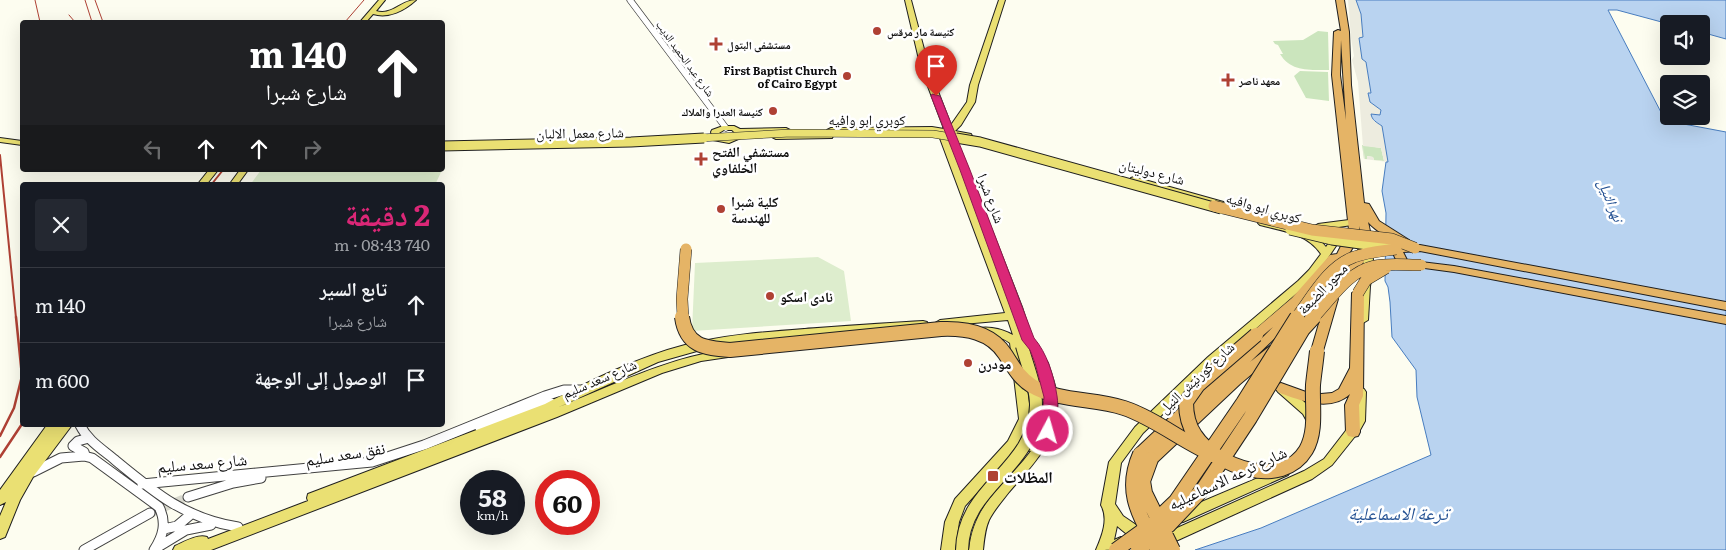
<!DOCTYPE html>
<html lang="ar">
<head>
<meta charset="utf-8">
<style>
  body { margin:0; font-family:Literata,"Noto Naskh Arabic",serif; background:#242831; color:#f1f3f6; direction:rtl; height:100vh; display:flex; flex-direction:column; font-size:19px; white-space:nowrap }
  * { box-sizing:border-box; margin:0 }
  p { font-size:16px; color:#9ea1a6 }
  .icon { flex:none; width:28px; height:28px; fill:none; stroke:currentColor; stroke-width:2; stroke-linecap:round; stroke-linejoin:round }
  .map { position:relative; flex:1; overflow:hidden; direction:ltr }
  .details { position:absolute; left:20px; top:182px; width:425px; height:245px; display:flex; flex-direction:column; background:#171b24; border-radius:5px; box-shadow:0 5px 20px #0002; direction:rtl }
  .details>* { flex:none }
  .guide { position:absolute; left:20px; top:20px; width:425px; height:152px; border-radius:5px; box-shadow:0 5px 20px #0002; direction:rtl; background:#202124; color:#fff; overflow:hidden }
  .buttons { position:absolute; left:1660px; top:15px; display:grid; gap:10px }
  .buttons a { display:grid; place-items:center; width:50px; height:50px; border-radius:5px; background:#171b24; box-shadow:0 5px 20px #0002; font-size:25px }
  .speed { position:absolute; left:460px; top:470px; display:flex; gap:10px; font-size:25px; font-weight:700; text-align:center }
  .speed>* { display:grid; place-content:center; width:65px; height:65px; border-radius:50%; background:#171b24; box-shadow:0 5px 20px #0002; line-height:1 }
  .speed small { font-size:12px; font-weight:400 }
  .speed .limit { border:8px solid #d22; background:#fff; color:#111 }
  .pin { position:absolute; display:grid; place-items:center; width:42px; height:42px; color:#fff; margin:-51px -21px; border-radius:50% 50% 50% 0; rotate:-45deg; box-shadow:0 0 5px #0007 }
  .pin .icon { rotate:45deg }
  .me { position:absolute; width:55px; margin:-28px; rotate:6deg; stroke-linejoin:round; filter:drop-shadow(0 0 4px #0008) }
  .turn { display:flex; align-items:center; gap:18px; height:105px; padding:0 15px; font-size:22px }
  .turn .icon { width:65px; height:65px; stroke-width:2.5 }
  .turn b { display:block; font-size:35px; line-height:42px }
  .lanes { display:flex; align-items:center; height:48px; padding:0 15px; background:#0003; justify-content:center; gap:25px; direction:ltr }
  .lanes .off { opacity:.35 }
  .round { display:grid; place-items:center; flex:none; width:52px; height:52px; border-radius:5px; background:#242831 }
  .headline { display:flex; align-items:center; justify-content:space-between; height:85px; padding:0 15px }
  h1 { font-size:30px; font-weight:700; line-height:38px; color:#db2777 }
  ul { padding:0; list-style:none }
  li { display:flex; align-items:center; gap:15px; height:75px; padding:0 15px; border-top:1px solid #363941 }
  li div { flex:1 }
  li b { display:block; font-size:19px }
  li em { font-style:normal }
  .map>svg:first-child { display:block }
</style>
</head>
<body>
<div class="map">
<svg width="1726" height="550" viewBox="0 0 1726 550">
  <rect width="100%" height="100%" fill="#fdfdf0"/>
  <!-- green -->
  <path fill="#cbe5bd" d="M1318 31 1328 32 1329 70C1310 70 1291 72 1280 54H1283L1278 45 1275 44 1273 41 1303 40Z
    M1300 71 1328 72 1329 101 1306 98 1294 76Z
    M1362 145 1381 148 1384 161 1374 160 1373 157 1367 156V159H1364Z"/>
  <!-- pitch -->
  <path fill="#ddedcd" d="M261 170H442L435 185H250Z
    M818 257 844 271 851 321 692 331 695 263Z"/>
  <!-- plaza -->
  <path fill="#edecdf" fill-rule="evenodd" d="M1348 0H1356L1361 14 1363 38 1359 39 1362 59 1366 62 1371 94H1368L1370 102 1381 110 1380 115 1373 117 1374 121 1382 126 1388 162 1364 159 1358 82 1352 60 1354 56 1351 38ZM1363 146 1381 148 1384 161 1374 160 1373 157 1367 156V159H1365Z"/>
  <!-- water -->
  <path fill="#b9d3f0" stroke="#487dbf" d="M1356 0H1726V39L1701 32V24H1669L1617 10H1608L1664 118 1673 122 1726 132V550H1195L1261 528 1431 455 1417 397 1416 370 1392 337 1390 302 1388 287 1385 281 1386 213 1382 191 1386 162H1388L1382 126C1376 122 1372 120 1371 114L1380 115 1381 110 1370 102 1368 93H1371L1366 62 1362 59 1359 38 1363 37 1361 14Z"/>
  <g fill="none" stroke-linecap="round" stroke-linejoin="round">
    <!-- minor-tunnel -->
    <path stroke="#d9d9ce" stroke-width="9" stroke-dasharray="9 4.5" stroke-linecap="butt" d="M150 513 188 497"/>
    <!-- minor-far1 casing -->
    <g stroke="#414141" stroke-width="7">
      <path id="minor-far1" d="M630 0 726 128"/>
    </g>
    <!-- minor casing -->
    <g stroke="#414141" stroke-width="11">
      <path id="minor" d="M80 425C88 441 102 449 115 460 155 493 186 519 238 527
        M480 428 529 409 551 403
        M85 455 84 452 73 446 78 441 89 438
        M33 472 61 458 84 456 92 458 159 507C167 523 163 536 154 550
        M142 484 372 462 424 445 545 396 564 390H582
        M188 497 233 483 261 478
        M164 529 177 526 190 515
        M158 547 186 530 211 525
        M84 550 150 513"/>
    </g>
    <!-- major casing -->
    <g stroke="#1f1f1f" stroke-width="2">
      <path id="major" d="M379 0H385L376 11C392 16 401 0 416 0 405 10 389 19 373 14L366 22H360Z
        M905 0H911L929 68 951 125 967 102 970 85 999 0H1005L978 85 975 102 961 125 955 131 971 134 972 136 968 138 955 136 1022 307 1039 360H1046L1048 363C1051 374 1056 385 1057 396 1061 438 1034 463 1009 492 1002 501 994 510 989 520 985 529 984 540 983 550H969C974 502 1005 486 1031 451L1015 450 965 506 959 522 955 550H941L945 522 955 499 1008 441 1019 419 1010 343C996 332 979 340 972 332 981 323 1003 329 1013 335L1008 320 940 326 935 323 940 320 1005 313 938 133 831 132 827 130 831 128 932 127 944 129 921 68ZM1024 349 1037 392 1038 408 1026 442 1020 441 1031 419 1022 350Z
        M723 126H734L740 129 786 128 790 130 786 132 744 133 743 137 729 143 713 140 711 132 712 130ZM724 130H732L736 134 728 138 720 136 719 133Z
        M829 134 833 136 832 138 776 139 772 137 776 135Z
        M0 138 22 141V145L0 142Z
        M209 170H218L206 185H197Z
        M240 170H248L237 185H229Z
        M1134 177 1227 203 1229 205 1224 208 1131 182 1130 180 1131 178Z
        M1263 220C1284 225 1312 228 1326 247L1336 232 1339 231 1344 234 1317 274 1306 285 1216 363 1143 433 1121 463 1115 504 1123 516 1148 533 1150 537 1148 541C1137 545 1125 532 1117 526L1114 540 1121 537 1126 539 1128 543C1123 550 1106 550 1096 550 1102 536 1109 519 1101 505L1109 462 1135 427 1208 357 1298 281 1309 270 1321 254C1307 233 1282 231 1260 225L1258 223Z
        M1349 220 1352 221 1354 223 1352 225 1318 230 1313 227 1318 224Z
        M1366 243 1371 246 1374 267 1370 286 1368 320 1363 323 1358 320 1360 286 1364 267 1361 246Z
        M923 321 927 322 928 324 927 326 777 339 711 347 658 362 559 407C614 385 665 359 724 350L728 351 730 354 728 357 701 361 662 373 557 417 211 550H173L175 546C184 542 197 534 207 537L208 539 308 501 307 498 308 494 545 404C588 382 638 357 685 345 724 335 765 332 805 329 845 326 884 323 923 321Z
        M1282 385 1286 386 1311 408 1319 422 1317 425 1313 426 1309 425 1303 414 1278 392 1276 389 1278 386Z
        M1360 388 1364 389 1366 392 1365 421 1360 430 1332 465 1312 479 1167 545 1162 547 1157 545 1155 541 1157 537 1304 471 1324 459 1351 424 1353 421 1354 392 1356 389Z
        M47 425H72L33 477 20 500 5 537 0 539V516L6 502 0 505V490Z
        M1284 467 1288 469 1290 472 1288 475 1183 522 1178 523 1173 522 1171 518 1173 514Z"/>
    </g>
    <!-- highway casing -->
    <g stroke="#1f1f1f" stroke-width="2">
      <path id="highway" d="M1336 0H1344L1349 32 1351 85 1364 203 1369 204 1379 221 1409 240 1404 243C1391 240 1377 232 1368 222 1376 251 1365 262 1346 283H1338L1336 281C1351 262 1365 253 1359 226 1360 242 1345 259 1337 271L1333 272 1328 270 1300 303 1306 307 1304 310 1250 362 1270 346H1278L1280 349 1278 352 1240 384 1156 463 1151 464 1146 463 1145 458 1140 459 1135 458 1133 454 1135 450 1188 400 1257 343 1273 327 1260 338 1256 339 1250 335 1252 332 1292 298 1330 255 1337 254 1349 230 1332 75 1334 32 1338 30 1341 31ZM1341 40 1346 120 1340 75Z
        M1420 245 1726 302V310L1420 251 1403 252 1409 264 1407 266H1399L1391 249 1392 247Z
        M1421 262 1454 266 1726 316V324L1454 272 1417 267 1415 265 1417 263Z
        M1358 289 1364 293 1363 396 1359 405 1360 432 1358 436 1353 437 1348 436 1346 432 1345 405 1350 394C1333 410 1308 403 1288 396 1283 394 1278 393 1275 388L1276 385 1281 383 1306 392 1321 394 1332 393 1339 389 1350 368 1352 293Z
        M1332 295 1338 299 1323 351 1321 354H1313L1311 351 1326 299Z"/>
    </g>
    <!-- minor-far1 -->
    <use href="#minor-far1" stroke="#fff" stroke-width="5.5"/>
    <!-- minor -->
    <use href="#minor" stroke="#fff" stroke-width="9"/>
    <!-- major -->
    <use href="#major" fill="#eae073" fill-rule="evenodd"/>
    <!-- highway -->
    <use href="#highway" fill="#e5b466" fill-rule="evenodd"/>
    <!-- rail-far2 -->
    <path stroke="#af4134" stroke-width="1" d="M35 0 40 22
      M85 0 92 22
      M95 0 103 22
      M69 15 75 22
      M345 22 364 0"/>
    <!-- rail-far1 -->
    <path stroke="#af4134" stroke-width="2" d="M0 155 16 318
      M211 185 223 170"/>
    <!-- rail -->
    <path stroke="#af4134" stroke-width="2.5" d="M0 436 14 408 22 376 16 317
      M0 457 22 424"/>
    <!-- major-bridge-far2 casing -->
    <g stroke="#1f1f1f" stroke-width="8" stroke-linecap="butt">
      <path id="major-bridge-far2" d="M682 139 791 133 933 134 963 139"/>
    </g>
    <!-- major-bridge-far1 casing -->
    <g stroke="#1f1f1f" stroke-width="11" stroke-linecap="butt">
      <path id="major-bridge-far1" d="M956 138 980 142 1221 209
        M442 146 631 142 704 138
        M1290 230 1332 240 1389 248"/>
    </g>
    <!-- major-bridge casing -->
    <g stroke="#1f1f1f" stroke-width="14" stroke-linecap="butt">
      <path id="major-bridge" d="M962 550C963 485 1035 470 1036 405 1036 385 1027 365 1022 346"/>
    </g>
    <!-- highway-bridge-far1 casing -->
    <g stroke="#1f1f1f" stroke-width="12" stroke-linecap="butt">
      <path id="highway-bridge-far1" d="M1214 206 1312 230 1392 239 1415 248
        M1358 293 1366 280 1386 268
        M683 318 682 299 686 249
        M1296 318C1312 297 1328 266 1354 257 1367 252 1382 251 1396 249
        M1313 318C1331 300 1347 272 1374 266 1389 263 1406 265 1421 265"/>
    </g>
    <!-- highway-bridge casing -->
    <g stroke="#1f1f1f" stroke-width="16" stroke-linecap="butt">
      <path id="highway-bridge" d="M682 317C686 346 704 348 730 350L941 329C966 328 991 332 1005 354 1013 366 1019 378 1032 386 1059 402 1094 398 1124 408 1157 419 1185 444 1218 457
        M1256 335 1198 385 1186 402C1186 414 1188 425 1195 435 1216 467 1282 490 1306 450 1317 431 1312 406 1313 385 1314 374 1316 362 1317 351
        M1140 454C1123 493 1140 516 1158 550
        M1151 459 1143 481 1145 493 1173 550
        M1116 550 1152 524 1176 501 1243 403 1297 317
        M1138 550 1169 525 1203 489 1250 418 1303 329 1314 317"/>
    </g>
    <!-- major-bridge-far2 -->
    <use href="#major-bridge-far2" stroke="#eae073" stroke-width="7"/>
    <!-- major-bridge-far1 -->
    <use href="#major-bridge-far1" stroke="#eae073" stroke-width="9"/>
    <!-- major-bridge -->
    <use href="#major-bridge" stroke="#eae073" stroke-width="12"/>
    <!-- highway-bridge-far1 -->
    <use href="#highway-bridge-far1" stroke="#e5b466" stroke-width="11"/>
    <!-- highway-bridge -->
    <use href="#highway-bridge" stroke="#e5b466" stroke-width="14"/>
  </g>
  <!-- route -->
  <path fill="#db2777" stroke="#8e194d" d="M932 94 940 96 970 170 1034 338C1047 353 1054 376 1057 396 1059 407 1056 420 1055 431L1053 434H1043L1041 431 1044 397 1035 363 1030 350 1022 340 960 170 931 96Z"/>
  <!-- markers -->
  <g fill="#af4134" stroke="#fff" stroke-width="2">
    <circle cx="877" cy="31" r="5"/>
    <path d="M713.5 36.5h5v5h5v5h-5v5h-5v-5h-5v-5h5z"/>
    <circle cx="847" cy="76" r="5"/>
    <path d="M1225.5 72.5h5v5h5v5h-5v5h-5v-5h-5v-5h5z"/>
    <circle cx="773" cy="111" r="5"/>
    <path d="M698.5 151.5h5v5h5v5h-5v5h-5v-5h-5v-5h5z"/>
    <circle cx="721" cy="209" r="5"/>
    <circle cx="770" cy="296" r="5"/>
    <circle cx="968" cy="363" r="5"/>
    <rect x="987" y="470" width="12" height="12" rx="2.5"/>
  </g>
  <g text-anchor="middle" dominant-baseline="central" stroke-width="5" stroke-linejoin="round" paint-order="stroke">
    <!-- far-poi labels -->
    <g font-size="11" font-weight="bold" fill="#0e0e0e" stroke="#fff" text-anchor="start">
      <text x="887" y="31">كنيسة مار مرقس</text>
      <text x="727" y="44">مستشفى البتول</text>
      <text x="837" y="70" text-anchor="end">First Baptist Church<tspan x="837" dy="13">of Cairo Egypt</tspan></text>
      <text x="1239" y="80">معهد ناصر</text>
      <text x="763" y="111" text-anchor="end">كنيسة العدرا والملاك</text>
    </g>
    <!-- far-street labels -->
    <g font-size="11" fill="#0e0e0e" stroke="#fff">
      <text transform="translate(686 58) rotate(54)">شارع عبد الحميد الديب</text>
    </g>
    <!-- street labels -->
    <g font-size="14" fill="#0e0e0e" stroke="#fff">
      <text x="867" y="119">كوبري ابو وافيه</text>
      <text transform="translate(580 132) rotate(-1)">شارع معمل الالبان</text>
      <text transform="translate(1152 171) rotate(14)">شارع دوليتان</text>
      <text transform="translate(992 198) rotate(69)">شارع شبرا</text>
      <text transform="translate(1264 207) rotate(16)">كوبري ابو وافيه</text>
      <text transform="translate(1322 288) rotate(-46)">محور الضبعة</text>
      <text transform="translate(1196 377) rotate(-43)">شارع كورنيش النيل</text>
      <text transform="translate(599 378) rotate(-23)">شارع سعد سليم</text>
    </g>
    <!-- poi labels -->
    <g font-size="14" font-weight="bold" fill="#0e0e0e" stroke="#fff" text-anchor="start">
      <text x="712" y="151">مستشفي الفتح<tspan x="712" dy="16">الخلفاوي</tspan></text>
      <text x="731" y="201">كلية شبرا<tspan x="731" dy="16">للهندسة</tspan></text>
      <text x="780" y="296">نادى اسكو</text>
      <text x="978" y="363">مودرن</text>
    </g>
    <!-- water labels -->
    <g font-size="15" font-style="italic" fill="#245193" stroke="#fff">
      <text transform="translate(1612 200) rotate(68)">نهر النيل</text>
    </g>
    <!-- near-street labels -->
    <g font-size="16" fill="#0e0e0e" stroke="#fff">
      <text transform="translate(345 453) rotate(-9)">نفق سعد سليم</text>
      <text transform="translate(202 462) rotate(-5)">شارع سعد سليم</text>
      <text transform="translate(1227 477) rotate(-25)">شارع ترعه الاسماعيليه</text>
    </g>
    <!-- near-poi labels -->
    <g font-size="16" font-weight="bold" fill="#0e0e0e" stroke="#fff" text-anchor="start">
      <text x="1004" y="476">المظلات</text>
    </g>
    <!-- near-water labels -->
    <g font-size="18" font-style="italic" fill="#245193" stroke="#fff">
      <text x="1398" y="512">ترعة الاسماعلية</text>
    </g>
  </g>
</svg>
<div class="buttons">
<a><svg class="icon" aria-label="sound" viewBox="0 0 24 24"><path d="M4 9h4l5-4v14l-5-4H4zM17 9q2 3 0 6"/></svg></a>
<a><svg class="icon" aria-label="layers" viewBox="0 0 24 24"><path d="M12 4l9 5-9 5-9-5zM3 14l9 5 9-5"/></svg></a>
</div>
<div class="speed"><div>58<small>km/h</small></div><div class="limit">60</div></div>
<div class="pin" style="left:936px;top:96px;background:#d93025"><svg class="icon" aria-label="arrive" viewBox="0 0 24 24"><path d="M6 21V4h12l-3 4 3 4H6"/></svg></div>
<svg class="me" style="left:1048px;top:431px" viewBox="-20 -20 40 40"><circle r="17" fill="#db2777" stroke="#fff" stroke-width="3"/><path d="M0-11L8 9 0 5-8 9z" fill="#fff"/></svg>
<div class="guide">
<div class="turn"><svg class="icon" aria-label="ahead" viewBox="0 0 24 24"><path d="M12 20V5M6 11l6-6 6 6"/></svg><div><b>140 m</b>شارع شبرا</div></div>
<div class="lanes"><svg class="icon off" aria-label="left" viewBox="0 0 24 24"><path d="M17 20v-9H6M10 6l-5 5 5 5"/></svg><svg class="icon" aria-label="ahead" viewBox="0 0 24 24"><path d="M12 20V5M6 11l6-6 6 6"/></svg><svg class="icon" aria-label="ahead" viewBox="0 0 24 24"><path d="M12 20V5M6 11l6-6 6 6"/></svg><svg class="icon off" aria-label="right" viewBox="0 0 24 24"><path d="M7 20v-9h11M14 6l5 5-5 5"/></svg></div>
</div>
<section class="details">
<div class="headline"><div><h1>2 دقيقة</h1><p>740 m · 08:43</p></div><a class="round"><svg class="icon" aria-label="close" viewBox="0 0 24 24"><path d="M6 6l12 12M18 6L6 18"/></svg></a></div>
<ul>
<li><svg class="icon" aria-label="ahead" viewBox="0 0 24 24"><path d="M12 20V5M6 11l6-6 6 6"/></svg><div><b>تابع السير</b><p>شارع شبرا</p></div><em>140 m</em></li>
<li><svg class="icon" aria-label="arrive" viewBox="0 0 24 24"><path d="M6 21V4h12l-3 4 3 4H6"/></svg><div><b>الوصول إلى الوجهة</b></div><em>600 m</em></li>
</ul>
</section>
</div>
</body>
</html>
